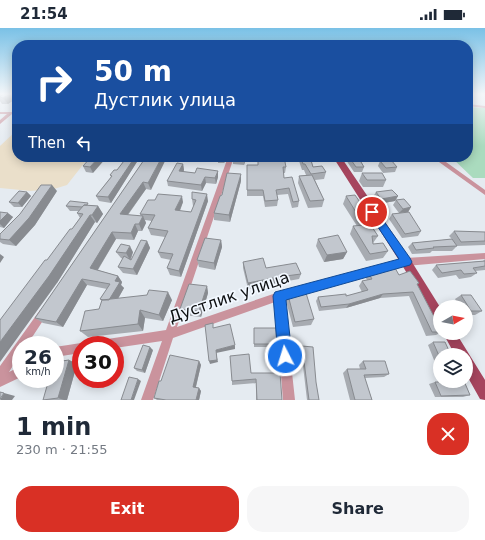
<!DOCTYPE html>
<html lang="en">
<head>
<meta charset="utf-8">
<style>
  body { margin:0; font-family:"DejaVu Sans",sans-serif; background:#f6f6f7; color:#1f2937; height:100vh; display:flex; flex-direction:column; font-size:15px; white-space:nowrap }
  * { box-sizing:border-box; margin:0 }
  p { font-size:13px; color:#747a83 }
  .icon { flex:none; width:22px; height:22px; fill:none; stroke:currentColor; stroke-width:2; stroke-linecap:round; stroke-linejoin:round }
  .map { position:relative; height:372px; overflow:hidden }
  .sheet { display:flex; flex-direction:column; background:#fff; flex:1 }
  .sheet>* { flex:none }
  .banner { position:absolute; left:12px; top:12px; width:461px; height:122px; border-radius:16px; box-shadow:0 2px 10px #0003; background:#1a4fa0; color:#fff; overflow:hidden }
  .needle { width:26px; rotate:81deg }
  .buttons { position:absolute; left:433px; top:272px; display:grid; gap:8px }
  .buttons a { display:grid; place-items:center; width:40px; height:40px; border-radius:50%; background:#fff; box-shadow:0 2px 10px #0003; font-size:20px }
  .speed { position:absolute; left:12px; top:308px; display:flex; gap:8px; font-size:20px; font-weight:700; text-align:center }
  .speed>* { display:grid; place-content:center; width:52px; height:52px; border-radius:50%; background:#fff; box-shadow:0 2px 10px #0003; line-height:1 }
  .speed small { font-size:10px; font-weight:400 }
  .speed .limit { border:6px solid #d22; background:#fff; color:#111 }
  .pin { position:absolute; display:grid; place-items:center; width:34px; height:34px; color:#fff; margin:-17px; border:2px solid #fff; border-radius:50%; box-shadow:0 1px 4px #0007 }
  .me { position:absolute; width:44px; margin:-22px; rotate:355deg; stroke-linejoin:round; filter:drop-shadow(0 0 3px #0008) }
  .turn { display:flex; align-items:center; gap:14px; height:84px; padding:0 16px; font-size:18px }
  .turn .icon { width:52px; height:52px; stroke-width:2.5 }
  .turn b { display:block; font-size:28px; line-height:34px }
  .then { display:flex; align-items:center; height:38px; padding:0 16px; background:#0003; gap:8px; font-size:15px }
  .round { display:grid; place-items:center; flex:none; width:42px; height:42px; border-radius:16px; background:#f6f6f7 }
  .summary { display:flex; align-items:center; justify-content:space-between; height:68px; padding:0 16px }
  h1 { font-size:24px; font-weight:700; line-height:30px }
  .button { display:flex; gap:8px; margin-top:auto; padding:8px 16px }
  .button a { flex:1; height:46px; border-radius:16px; background:#d93025; color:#fff; font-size:16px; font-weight:700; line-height:46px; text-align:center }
  .button a+a { background:#f6f6f7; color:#1f2937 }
  .status { display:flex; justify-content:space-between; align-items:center; height:28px; padding:0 20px; background:#fff; direction:ltr }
  .status svg { height:11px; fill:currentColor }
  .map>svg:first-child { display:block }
</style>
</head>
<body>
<div class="status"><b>21:54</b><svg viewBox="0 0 49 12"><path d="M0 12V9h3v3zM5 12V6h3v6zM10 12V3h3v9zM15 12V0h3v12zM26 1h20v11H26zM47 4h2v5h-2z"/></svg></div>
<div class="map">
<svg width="485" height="372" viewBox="0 0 485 372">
  <rect width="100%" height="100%" fill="#e5ebf1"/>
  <!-- education -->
  <path fill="#eadfca" d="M17 102V129H89L67 157 54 161 31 163 0 160V118Z"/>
  <!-- green -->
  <path fill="#aadbbe" d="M468 79 485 80V150H473L451 129H468Z"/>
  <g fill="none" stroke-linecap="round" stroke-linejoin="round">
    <!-- minor -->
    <path fill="#ca939d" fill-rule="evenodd" d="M468 76 485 78V80L468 78Z
      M0 84H17V86H12L0 96V92L7 86H0Z
      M228 129H234L177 299 279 264 406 230 485 225V231L406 238 284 271 295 372H283L275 274 173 310 153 372H141L162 313 115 320V317H96L97 313 101 312 166 302Z
      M432 129H439L485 162V167Z
      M43 280 46 282 48 285 46 288 27 317H21V325L9 344 21 338V349L0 359V338L40 282Z
      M81 315 85 317H81V325L55 329V319Z"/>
    <!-- major -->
    <path fill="#a6455e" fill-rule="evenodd" d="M333 129H341L410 231 440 279V296L436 294 402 237Z
      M443 305H456L485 352V372L480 371 466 346V327H455Z"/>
  </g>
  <!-- wall -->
  <path fill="#a7abb1" d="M0 66H17L8 76H2L0 73Z
    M91 129 93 145 86 144 83 138Z
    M127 129H140L111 175 99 173 96 168 111 149 110 147 117 142Z
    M146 129 151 162 146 161 128 187 141 188 140 186 183 174 180 183 191 184 194 178H193L192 171 208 173 181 249 170 247 167 240 171 232 161 230 158 224 165 209 151 207 148 200 152 193 145 192 146 195 142 203H138L134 212 116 211 98 242 118 248 122 254 121 257 124 260 118 271 172 272 163 293 145 290 143 303 88 309 80 303 99 281 102 273 100 271 107 261 87 257 63 299 43 295 35 290Z
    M202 129H227L224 135H218V130Z
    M233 129H246L244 137 233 136Z
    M265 129 286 139 285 145H283L284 150 299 173 298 179 292 180 288 166 277 167 278 172 277 178 265 179 263 168H247V137H258V133H264Z
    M291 129H324V130L311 132 313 139 326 144 324 151 315 152 324 172 322 179 308 180 298 155 299 148 306 147 304 142H302L299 133 292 134Z
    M344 129H358L364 139 362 144H354Z
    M380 133 397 139 395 144 383 145 378 138Z
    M183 136 184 142 183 144 195 145 218 143V149L216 156 206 155 202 163 168 158 167 153Z
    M362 145 386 152 383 159H363L359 153Z
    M241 153 230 194 214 192V185L222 167Z
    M57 163 35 197 16 218 3 216 0 214V206Z
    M27 164 31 168 22 179H14L9 174Z
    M376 164 398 168 395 173 378 176 373 169Z
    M346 168 371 190 369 194 378 208 373 215V216L388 223 383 230 366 233 350 206 353 198H357L343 176Z
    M396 172 411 179 408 184 401 185 421 203 418 208 402 210 389 191 392 186 399 185 393 177Z
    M90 177 98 178 103 186 97 195 95 194 57 255 47 232 72 201 80 190 77 185 79 183H70L66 178Z
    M0 184 13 189 4 200 0 199Z
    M454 203 485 204V217L457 218 452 223H432L430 225 412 226 408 219 412 215 452 211 449 208Z
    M318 211 347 224 343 231 324 234 316 218Z
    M221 212 222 219 215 242 199 239 197 232Z
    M147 213 150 220 137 247 123 245 118 239 123 231 121 230 116 224H133L131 232Z
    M485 231V242L475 243 477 245 471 249 459 251 456 247 438 250 432 242 436 237 483 233Z
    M243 234 266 240 301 246 299 251 277 255 248 261 243 240Z
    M369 246 399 247 419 255 417 256 440 300V305L436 307 426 308 409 268 380 270 346 280 319 283 316 273 318 269 346 268 362 264 359 258 362 253 367 252 366 250Z
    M207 258 208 265 201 289 183 287 180 281Z
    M288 267 314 291 311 297 293 299 286 273Z
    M461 267 482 283 475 287H466V279H460L455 271Z
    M254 300 277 316 276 319H254Z
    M433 314 440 327V347L428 317Z
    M302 318 319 372H307L301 321Z
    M153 322 145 345 137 343 134 340Z
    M69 332 77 336 67 372H43Z
    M199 333 201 337 196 359 201 363 199 372H157L154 370Z
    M363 333 389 346 384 349 365 350 372 372H350L343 345 347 341H360L359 337Z
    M251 345 282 372H256V355L232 357V353Z
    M443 353H464L470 367 463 369H435L429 356 435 354H443Z"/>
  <!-- shaded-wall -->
  <path fill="#888b90" d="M10 66H17V70L8 76 3 70Z
    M99 129H107L93 145 90 139Z
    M135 129H140L111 175 108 169Z
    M162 129H167L151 162 148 155Z
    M224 129H227L224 135Z
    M244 129H246L244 137Z
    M308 129H324V130L307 132Z
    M183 136 184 142 181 149 179 143Z
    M218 143V149L216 156 215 150Z
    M241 146V153L230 194 229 187Z
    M205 149 206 155 202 163 201 157Z
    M143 154 146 161 123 193 120 186Z
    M52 157 57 163 35 197 16 218 9 212Z
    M27 164 31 168 22 179 18 175Z
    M207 166 208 173 181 249 179 243Z
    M182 168 183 174 177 189 175 182Z
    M398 168 395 173 378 176 381 171Z
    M98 178 103 186 97 195 92 187Z
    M411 179 408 184 399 185 403 181Z
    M8 185 13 189 4 200 0 196V193Z
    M90 187 95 194 57 255 0 334V314Z
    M143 188 146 195 142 203 139 196Z
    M135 196 138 203 134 212 131 205Z
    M112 204 116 211 95 246 90 240Z
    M221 212 222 219 215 242 214 235Z
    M147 213 150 220 137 247 133 241Z
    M130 218 133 224 130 232 126 225Z
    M347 224 343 231 324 234 327 227Z
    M0 226 4 229 0 235Z
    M118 248 122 254 121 257 124 260 113 279 108 273 115 253Z
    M278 249 277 255 248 261V255Z
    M82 251 87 257 63 299 56 294Z
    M207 258 208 265 201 289 199 283Z
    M168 264 172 272 163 293 159 287Z
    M383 266 380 270 346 280 349 276Z
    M140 282 145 290 143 303 138 296Z
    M235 317V321L216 325 218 334 210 336 209 333 216 322Z
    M150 319 153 322 145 345 142 342Z
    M69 332 77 336 67 372H64L58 370Z
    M199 333 201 337 195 362 193 359Z
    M138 351 141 353 134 372H131Z
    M199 360 201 363 199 372H196Z
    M4 365 15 368 12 372H0Z"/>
  <!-- building -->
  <path fill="#c2c7ce" stroke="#888b90" d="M4 66H10L3 70 0 69V68Z
    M91 129H99L90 139 83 138Z
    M127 129H135L108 169 96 168 112 148 110 147 114 142H117Z
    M146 129H162L148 155 143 154 120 186 143 188 139 196H135L131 205 112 204 90 240 118 248 115 253 120 254 109 272H103L100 271 110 256 82 251 56 294 35 290Z
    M233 129H244V131L233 130Z
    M265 129H284L286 139H283L284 150 292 149 299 173 293 174 289 160 276 162 278 172 265 173 263 162H247V137H258V133H265Z
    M301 129H310L313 139 322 138 326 144 311 146 305 136H303Z
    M349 129H358L364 139H356Z
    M391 132 397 139 386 140 380 133Z
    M177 135 183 136 179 143 195 145 197 140 218 143 215 150 205 149 201 157 167 153Z
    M227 145 241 146 229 187 214 185 220 168 222 167Z
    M362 145H382L386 152H367Z
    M312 147 324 172 310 173 299 148Z
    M41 157H52L29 190 9 212 0 211V206L20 186Z
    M392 162 398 168 381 171 376 164Z
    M19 163 27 164 18 175 9 174Z
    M192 164 207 166 179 243 167 240 173 226 158 224 168 203 148 200 155 187 140 186 148 172H155L158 166 182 168 175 182 191 184 196 172 192 171Z
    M355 167 371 190H366L378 208H372L373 216 383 215 388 223 370 226 353 198 364 197 346 168Z
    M404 171 411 179 403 181 396 172Z
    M70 173 88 175 87 177H84L82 179 66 178Z
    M84 177 98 178 92 187H90L49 248 0 314V292L45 232H47L70 201H72L83 186 77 185Z
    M0 184 8 185 0 193Z
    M409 184 421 203 405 206 392 186Z
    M454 203 485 204V213L461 214Z
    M338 207 347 224 327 227 318 211Z
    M205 210 221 212 214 235 197 232Z
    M452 211 457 218 433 219 434 220 416 222 412 215Z
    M141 212 147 213 133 241 118 239 124 228 131 232Z
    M121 216 130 218 126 225 116 224Z
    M263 230 266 240 296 235 301 246 278 249 248 255 243 234Z
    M485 233V238L473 240 477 245 464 246 461 242 442 245 436 237Z
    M395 240 399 247 410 243 419 255 417 256 440 300V304H432L413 264 383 266 349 276 321 279 318 269 346 266V268L368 262 362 253 372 251 369 246Z
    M189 256 207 258 199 283 180 281Z
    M149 262 168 264 159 287 140 282 138 296 80 303 85 283 99 281 102 272 147 267Z
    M306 265 314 291 295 294 288 267Z
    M461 267H471L482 283H471Z
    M213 295V300L230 296 235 317 216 322 217 332 209 333 205 297Z
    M254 300H276L277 316H254Z
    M433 314H445L451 327H440V330Z
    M143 317 150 319 142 342 134 340Z
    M302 318 313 319 316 354 319 372H309Z
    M249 326 251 345H280L282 372H257L256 351 232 353 230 328Z
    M170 327 199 333 193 359 199 360 196 372H166L154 370 159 353H161Z
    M69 332 58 370 43 372 49 351H55V334Z
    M363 333H385L389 346 364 347 372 372H355L347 341H366Z
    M129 349 138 351 131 372H121Z
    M450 353H464L470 367 441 368 435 354H450Z
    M0 364 4 365 0 371Z"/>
  <!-- sky -->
  <linearGradient id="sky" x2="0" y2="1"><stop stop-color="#7ac1e6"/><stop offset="0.56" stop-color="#f3f6f9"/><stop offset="1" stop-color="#f3f6f9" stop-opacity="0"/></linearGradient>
  <rect width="485" height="118" fill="url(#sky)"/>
  <!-- route -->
  <path fill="#1a73e8" stroke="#114b97" d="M372 181 376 182 410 230 412 234 410 237 286 272 292 328 290 332 285 334 280 332 278 328 273 268 275 264 399 231 368 184Z"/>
  <g text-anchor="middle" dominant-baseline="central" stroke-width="3.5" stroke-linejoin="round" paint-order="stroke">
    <!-- near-street labels -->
    <g font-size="16" fill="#0d0f11" stroke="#f2f8ff">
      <text transform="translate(229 269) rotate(-19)">Дустлик улица</text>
    </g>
  </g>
</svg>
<div class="buttons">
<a><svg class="needle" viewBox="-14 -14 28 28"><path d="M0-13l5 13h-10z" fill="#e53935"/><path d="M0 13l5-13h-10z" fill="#747a83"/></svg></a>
<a><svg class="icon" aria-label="layers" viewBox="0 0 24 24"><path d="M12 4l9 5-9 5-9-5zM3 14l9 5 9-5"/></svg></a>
</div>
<div class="speed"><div>26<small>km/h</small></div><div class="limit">30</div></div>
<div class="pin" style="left:372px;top:184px;background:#d93025"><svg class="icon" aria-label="arrive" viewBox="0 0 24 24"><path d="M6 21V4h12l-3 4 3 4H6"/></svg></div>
<svg class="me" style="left:285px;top:328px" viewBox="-20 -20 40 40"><circle r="17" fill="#1a73e8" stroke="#fff" stroke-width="3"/><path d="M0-11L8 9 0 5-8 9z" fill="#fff"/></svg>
<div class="banner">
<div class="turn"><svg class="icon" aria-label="right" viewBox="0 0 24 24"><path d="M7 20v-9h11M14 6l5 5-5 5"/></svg><div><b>50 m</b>Дустлик улица</div></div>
<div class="then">Then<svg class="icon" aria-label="left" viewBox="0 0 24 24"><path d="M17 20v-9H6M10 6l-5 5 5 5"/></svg></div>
</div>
</div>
<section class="sheet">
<div class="summary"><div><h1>1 min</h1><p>230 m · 21:55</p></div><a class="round" style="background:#d93025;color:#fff"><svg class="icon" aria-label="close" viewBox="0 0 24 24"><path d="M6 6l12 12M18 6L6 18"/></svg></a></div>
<div class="button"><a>Exit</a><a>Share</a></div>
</section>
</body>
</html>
